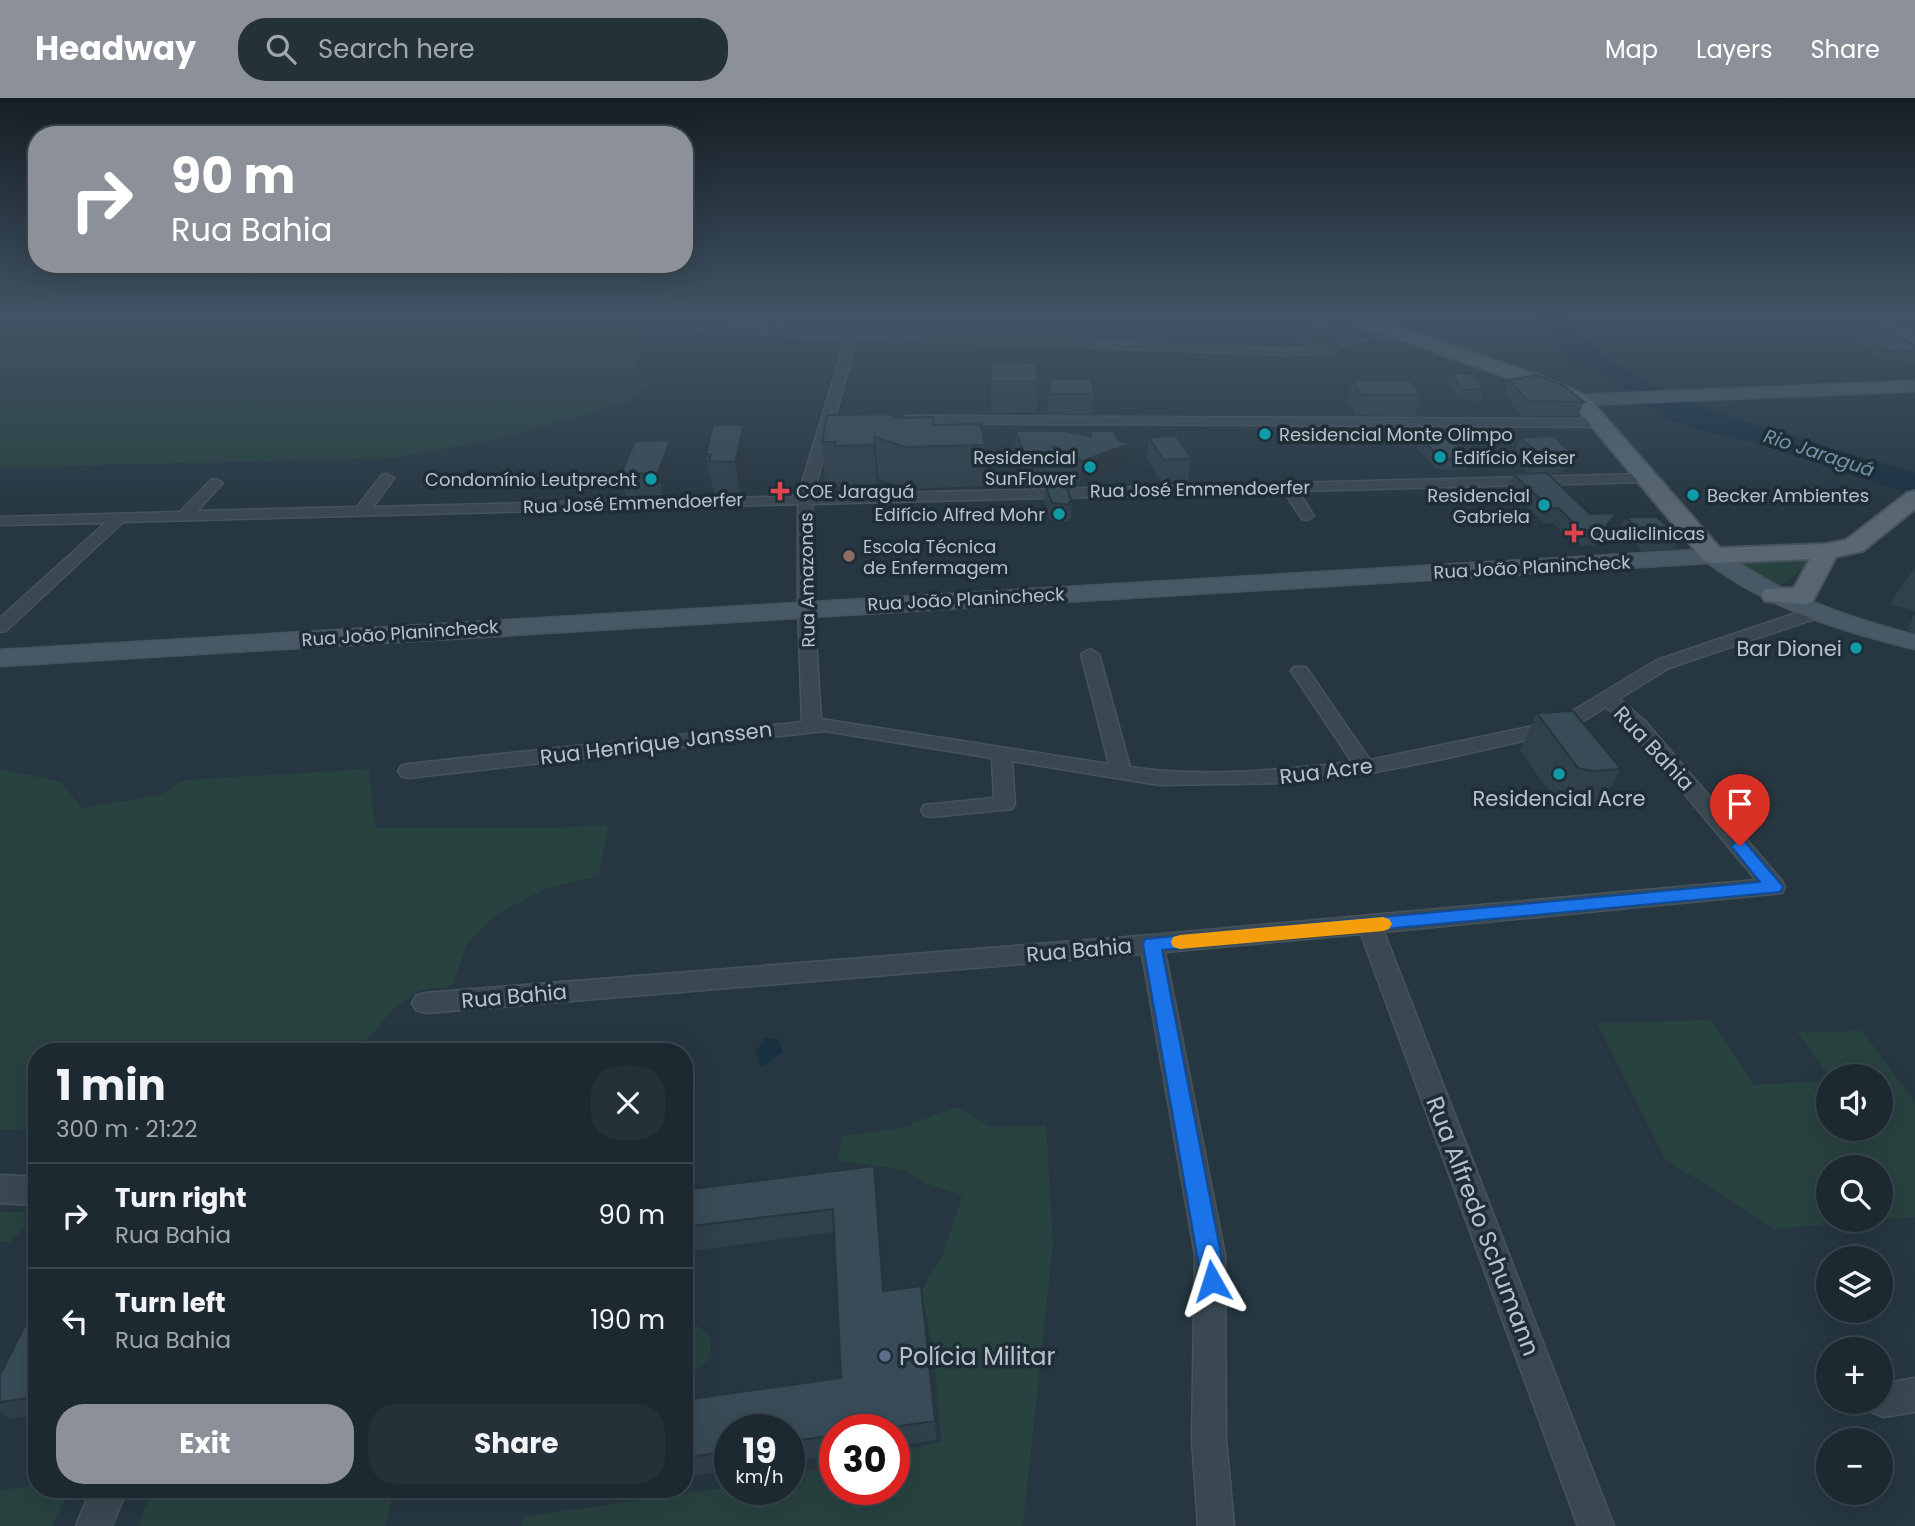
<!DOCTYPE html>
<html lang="en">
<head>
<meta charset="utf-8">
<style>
  body { margin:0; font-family:Poppins,sans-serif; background:#253139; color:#f1f3f6; height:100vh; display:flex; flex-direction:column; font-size:26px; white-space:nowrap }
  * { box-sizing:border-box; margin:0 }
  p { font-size:23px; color:#a0a6ab }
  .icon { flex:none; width:38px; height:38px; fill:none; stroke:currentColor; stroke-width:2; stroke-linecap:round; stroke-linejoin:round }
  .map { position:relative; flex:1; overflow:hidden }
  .sheet { position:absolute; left:28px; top:945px; width:665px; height:455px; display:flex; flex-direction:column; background:#1c2931; border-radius:28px; box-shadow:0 7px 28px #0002,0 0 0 2px #3a454d }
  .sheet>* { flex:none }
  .guide { position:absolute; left:28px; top:28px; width:665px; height:147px; border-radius:28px; box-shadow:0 7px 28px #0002,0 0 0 2px #3a454d; background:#8c9099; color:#fff; overflow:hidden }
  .buttons { position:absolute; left:1816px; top:966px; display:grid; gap:14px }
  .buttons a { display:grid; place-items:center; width:77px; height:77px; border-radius:50%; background:#1c2931; box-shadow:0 7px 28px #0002,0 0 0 2px #3a454d; font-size:35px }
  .speed { position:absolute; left:714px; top:1316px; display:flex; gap:14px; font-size:35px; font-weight:700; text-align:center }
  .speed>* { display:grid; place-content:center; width:91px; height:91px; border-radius:50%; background:#1c2931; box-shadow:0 7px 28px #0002,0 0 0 2px #3a454d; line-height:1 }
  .speed small { font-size:18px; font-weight:400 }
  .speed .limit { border:10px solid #d22; background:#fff; color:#111 }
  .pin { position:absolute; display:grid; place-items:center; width:60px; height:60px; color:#fff; margin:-72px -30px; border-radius:50% 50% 50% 0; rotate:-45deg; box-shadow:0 0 7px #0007 }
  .pin .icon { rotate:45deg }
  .me { position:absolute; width:77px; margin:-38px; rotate:354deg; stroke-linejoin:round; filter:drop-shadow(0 0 5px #0008) }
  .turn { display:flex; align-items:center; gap:24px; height:147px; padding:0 28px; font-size:32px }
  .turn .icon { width:91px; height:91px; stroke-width:2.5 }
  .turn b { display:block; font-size:49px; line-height:60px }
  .round { display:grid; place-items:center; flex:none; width:74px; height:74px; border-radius:28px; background:#253139 }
  .head { display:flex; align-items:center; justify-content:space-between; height:119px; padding:0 28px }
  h1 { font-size:42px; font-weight:700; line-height:52px }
  .cta { display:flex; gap:14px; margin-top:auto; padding:14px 28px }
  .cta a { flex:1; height:80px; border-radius:28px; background:#8c9099; color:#fff; font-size:28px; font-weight:700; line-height:80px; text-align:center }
  .cta a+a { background:#253139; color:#f1f3f6 }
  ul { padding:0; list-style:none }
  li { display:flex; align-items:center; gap:21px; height:105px; padding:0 28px; border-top:2px solid #3a454d }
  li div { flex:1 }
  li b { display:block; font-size:26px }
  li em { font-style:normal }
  header { display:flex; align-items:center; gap:42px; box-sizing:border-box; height:98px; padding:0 35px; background:#8c9099; color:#fff }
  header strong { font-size:33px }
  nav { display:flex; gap:38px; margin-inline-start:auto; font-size:24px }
  .search { width:490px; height:63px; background:#253139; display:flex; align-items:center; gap:18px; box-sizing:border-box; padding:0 24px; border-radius:28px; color:#a0a6ab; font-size:26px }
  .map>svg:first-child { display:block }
</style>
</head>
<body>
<header>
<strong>Headway</strong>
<div class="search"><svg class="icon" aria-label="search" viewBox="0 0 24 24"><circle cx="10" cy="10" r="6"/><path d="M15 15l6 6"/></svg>Search here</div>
<nav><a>Map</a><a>Layers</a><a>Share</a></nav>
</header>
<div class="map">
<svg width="1915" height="1428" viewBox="0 0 1915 1428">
  <rect width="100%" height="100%" fill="#263741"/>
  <!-- green -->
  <path fill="#284240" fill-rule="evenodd" d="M0 218H658L643 238 636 265 649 287 630 303 506 339 393 360 20 369H0Z
    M1805 459 1814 464C1771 497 1780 493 1734 466Z
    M0 671 62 684 81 710 159 697 185 682 369 671 375 730H550L608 727 599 778 544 791 494 818 467 845 452 888 420 892 392 912 357 954H37V1032H0Z
    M1711 922 1753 987 1829 983V1031H1881V978H1829L1797 934 1862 933 1915 1004V1119L1775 1131 1665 1061 1597 925ZM1829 1069H1881V1122H1829Z
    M957 1009 991 1029 1046 1027 1053 1145 1023 1428H522V1419L730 1389V1391H789V1376L835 1367V1391H894V1354L941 1344 934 1255 921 1193 943 1156 962 1098 930 1087 903 1072 837 1062 843 1038 901 1030Z
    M0 1114H25V1130L10 1144H0Z
    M697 1228C722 1241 710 1274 684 1276V1230Z
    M37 1382V1391H70L52 1428H0V1393L34 1387Z
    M152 1391H394L385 1428H138Z"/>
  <!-- water -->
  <path fill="#183040" d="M1534 218H1565C1619 289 1710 312 1792 337 1833 350 1874 363 1915 375V398L1752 344 1708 335 1666 321 1582 261 1577 264 1569 260Z
    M769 940 778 941 782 954 763 970 760 968 756 954 764 941Z"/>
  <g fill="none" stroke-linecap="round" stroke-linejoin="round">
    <!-- minor casing -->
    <g stroke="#47545d" stroke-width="3">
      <path id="minor" d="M853 218H863L859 234 1286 251 1313 250 1398 233 1403 236 1313 256 1286 257 857 240 813 397 1645 376 1652 380 1645 384 1298 393 1314 418 1307 422 1302 421 1284 394 812 406 814 510 821 621 1109 666 1081 556 1090 551 1099 556 1130 669C1202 680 1280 672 1352 664L1291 573 1294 569H1306L1370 662 1543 626 1566 617 1657 562 1808 511 1814 510 1822 515 1820 519 1669 570 1619 601 1645 623 1782 783 1785 789 1782 795 1384 834 1614 1428H1578L1361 836 1165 854 1225 1157 1226 1342 1234 1428H1198L1192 1342 1195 1157 1142 856 425 915 416 912 412 905 416 898 425 895 1152 837 1756 782 1631 631 1606 609 1580 625 1549 637 1443 661 1365 676 1288 685 1159 687 1012 663 1015 706 1012 711 931 719 924 717 921 712 924 707 994 700 992 660 825 633 408 680 401 678 398 673 401 668 408 666 802 624 798 510V406L123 424 6 533 0 534V520L105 425 0 427V419L180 414 211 382 216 381 223 385 197 413 357 409 382 377 387 376 394 380 373 409 798 398 846 240 702 234 697 231 702 228 848 233Z
        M906 318 1601 321 1607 325 1601 329 901 325 900 322Z
        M0 1077 37 1079V1107L0 1105Z
        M1915 1280V1314L1884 1319 1872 1314 1868 1304H1881V1286Z
        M91 1391H127L112 1428H76Z"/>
    </g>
    <!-- secondary casing -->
    <g stroke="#47545d" stroke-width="3">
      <path id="secondary" d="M1867 218H1885L1915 239V251Z
        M1915 283V293L1580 307 1571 302 1580 297Z
        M1713 451 1721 453C1780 496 1845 519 1915 537V551C1841 533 1770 511 1708 465L0 568V552Z"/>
    </g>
    <!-- primary casing -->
    <g stroke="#47545d" stroke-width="4">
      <path id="primary" d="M1341 218H1367L1543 279 1587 298 1720 450 1827 446 1846 442 1907 395 1915 393V411L1863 453 1836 459 1812 504 1803 506 1765 503 1761 497 1765 491 1794 490 1810 461 1713 465 1704 463 1573 306 1529 287 1343 222Z"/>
    </g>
    <!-- minor -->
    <use href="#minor" fill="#3a4851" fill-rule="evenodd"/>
    <!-- secondary -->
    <use href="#secondary" fill="#485864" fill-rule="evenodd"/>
    <!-- primary -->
    <use href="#primary" fill="#586771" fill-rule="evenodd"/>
  </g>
  <!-- wall -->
  <path fill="#30414b" d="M727 218H777L778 225 728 223Z
    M1101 218H1112V232Z
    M1355 218 1352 231 1342 234 1341 239 1375 243 1371 258 1338 264 1324 256 1326 244 1308 248 1284 233 1287 219Z
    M1856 231 1915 248V264L1881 262 1851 240Z
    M991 264 1038 284 1037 314H991Z
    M1451 276 1485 292 1481 303 1460 302 1447 286Z
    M1049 281 1094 296 1092 316H1048Z
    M1352 282 1421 297 1415 318 1356 317 1347 302Z
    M1509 282 1584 304 1578 318H1522L1504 296Z
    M894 320 934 327 985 347V388L906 391 878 380 877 388 838 389V386H825L822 344Z
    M744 327 748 358 740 396H715L713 388H712L706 356Z
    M1016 333 1089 337 1090 333 1119 343 1132 345 1129 367 1080 385 1060 374 1059 386 1072 404 1071 421H1069V424L1051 422 1044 403 1045 389H1027L1015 355Z
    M1420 339 1470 360 1466 371 1438 372 1417 350Z
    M1149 340 1191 360 1188 382 1161 384 1147 361Z
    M1520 340 1571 354 1562 375 1548 376 1590 416 1610 430 1595 448 1574 447 1553 425 1545 426 1507 390 1513 376 1528 375 1512 361Z
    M674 363 663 397 626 398 621 376Z
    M1625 419 1680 439 1674 451 1642 453 1620 431Z
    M1915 469V514L1889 506Z
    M1915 515V536L1907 532Z
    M1537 615 1621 671 1600 709 1573 711 1559 708 1520 652Z
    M684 1092H876L884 1193 935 1323 936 1342 894 1348V1332H835V1357L789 1364V1332H730V1373L684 1379V1302L841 1280 835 1134 684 1154Z
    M37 1203V1317L12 1321 0 1314V1277Z
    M530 1391H604L539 1401Z"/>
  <!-- shaded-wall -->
  <path fill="#27353d" d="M1351 218H1355L1352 231 1342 234 1340 242H1327L1326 244 1308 248 1311 233Z
    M1375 243 1371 258 1338 264 1341 250Z
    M744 327 748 358 740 396 735 364Z
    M875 339 878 380 877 388 874 347Z
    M670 342 674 363 663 397 658 375Z
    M1132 345 1129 367 1080 385 1082 363Z
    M1617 415 1610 430 1595 448 1602 433Z
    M874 1068 876 1092 886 1215 883 1193Z
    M37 1284V1305L29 1300Z"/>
  <!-- building -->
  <path fill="#384c57" stroke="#27353d" stroke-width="2" d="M1351 218 1335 223 1344 228 1311 233 1287 219Z
    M1856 231 1892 233 1915 248V254L1887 253Z
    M1358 235 1375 243 1341 250 1327 242Z
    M991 264 1036 265 1038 284H991Z
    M1451 276H1472L1485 292H1463Z
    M1536 277 1564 288 1584 304 1528 303 1509 282Z
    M1049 281H1091L1094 296H1050Z
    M1352 282H1409L1421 297H1361Z
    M893 316 894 320 933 319 934 327 981 326 985 347 905 349 875 339 874 347 835 348V344H822L827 317Z
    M713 327H744L735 364 709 363 711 356H706Z
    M1016 333H1065L1091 338 1090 333H1114L1119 343 1132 345 1082 363 1053 348 1060 366 1028 367Z
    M1168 338 1177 339 1191 360 1164 362 1149 340Z
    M1553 338 1571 354H1537L1520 340Z
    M1420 339H1448L1470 360 1441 361Z
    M670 342 658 375 621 376 635 343Z
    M1547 375 1590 416 1617 415 1602 433 1580 432 1559 410 1551 411 1513 376Z
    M1065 385 1072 404H1069L1070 407 1052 405 1045 386Z
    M1625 419H1657L1680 439 1648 441Z
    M1573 613 1621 671 1593 673 1578 670 1537 615Z
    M874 1068 883 1193 921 1188 935 1323 873 1332H835V1337L789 1344V1332H730V1353L684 1360V1302L841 1280 833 1111 684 1129V1092Z
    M37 1203V1284L29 1300 0 1304V1277Z"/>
  <!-- sky -->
  <linearGradient id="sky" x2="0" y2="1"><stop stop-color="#151e24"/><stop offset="0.52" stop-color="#415365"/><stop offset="1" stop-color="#415365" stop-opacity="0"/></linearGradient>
  <rect width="1915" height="418" fill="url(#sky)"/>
  <!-- route -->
  <path fill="#1a73e8" stroke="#114b97" stroke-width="2" d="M1740 742 1745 744 1780 785 1783 789 1780 794 1162 852 1221 1157 1223 1183 1220 1191 1212 1195 1203 1191 1143 846 1145 841 1760 784 1731 748Z"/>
  <!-- slow -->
  <path fill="#f59e0b" d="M1383 819 1389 821 1392 826 1389 831 1383 833 1180 851 1173 849 1171 844 1173 839 1180 837Z"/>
  <!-- markers -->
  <g fill="#0f9aa8" stroke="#1f2d36" stroke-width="2.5">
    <circle cx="1265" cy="336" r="7"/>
    <circle cx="1440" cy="359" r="7"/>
    <circle cx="1090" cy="369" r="7"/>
    <circle cx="651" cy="381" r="7"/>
    <circle cx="1693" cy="397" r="7"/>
    <circle cx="1544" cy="407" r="7"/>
    <circle cx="1059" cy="416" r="7"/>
    <circle cx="1856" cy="550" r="7"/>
    <circle cx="1559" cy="676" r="7"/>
  </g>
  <g fill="#e0444e" stroke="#1f2d36" stroke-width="2.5">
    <path d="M776.5 382.5h7v7h7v7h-7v7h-7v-7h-7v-7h7z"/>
    <path d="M1570.5 424.5h7v7h7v7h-7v7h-7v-7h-7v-7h7z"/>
  </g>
  <circle fill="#8d6e63" stroke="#1f2d36" stroke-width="2.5" cx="849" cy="458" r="7"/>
  <circle fill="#5c6f8a" stroke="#1f2d36" stroke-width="2.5" cx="885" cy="1258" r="7"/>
  <g text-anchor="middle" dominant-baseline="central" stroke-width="7" stroke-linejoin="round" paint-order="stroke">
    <!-- far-poi labels -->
    <g font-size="18" fill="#b7c3cb" stroke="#1f2d36" text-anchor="start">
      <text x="1279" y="336">Residencial Monte Olimpo</text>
      <text x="1076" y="359" text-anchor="end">Residencial<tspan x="1076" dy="21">SunFlower</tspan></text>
      <text x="1454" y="359">Edifício Keiser</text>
      <text x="637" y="381" text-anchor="end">Condomínio Leutprecht</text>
      <text x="796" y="393">COE Jaraguá</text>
      <text x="1530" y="397" text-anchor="end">Residencial<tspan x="1530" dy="21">Gabriela</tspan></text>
      <text x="1707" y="397">Becker Ambientes</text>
      <text x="1045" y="416" text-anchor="end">Edifício Alfred Mohr</text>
      <text x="1590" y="435">Qualiclinicas</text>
      <text x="863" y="448">Escola Técnica<tspan x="863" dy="21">de Enfermagem</tspan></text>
    </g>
    <!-- far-street labels -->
    <g font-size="18" fill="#b7c3cb" stroke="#1f2d36">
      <text transform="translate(1200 391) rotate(-1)">Rua José Emmendoerfer</text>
      <text transform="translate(633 405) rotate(-2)">Rua José Emmendoerfer</text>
      <text transform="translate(1532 469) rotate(-3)">Rua João Planincheck</text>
      <text transform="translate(807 482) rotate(-91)">Rua Amazonas</text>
      <text transform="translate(966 501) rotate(-3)">Rua João Planincheck</text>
      <text transform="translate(400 535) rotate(-4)">Rua João Planincheck</text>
    </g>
    <!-- far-water labels -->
    <g font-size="19" font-style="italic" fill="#7094aa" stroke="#1f2d36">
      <text transform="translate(1819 355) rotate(18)">Rio Jaraguá</text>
    </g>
    <!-- poi labels -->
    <g font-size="21" fill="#b7c3cb" stroke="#1f2d36" text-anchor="end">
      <text x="1842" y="550">Bar Dionei</text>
      <text x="1559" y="700" text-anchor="middle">Residencial Acre</text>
    </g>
    <!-- street labels -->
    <g font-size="21" fill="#b7c3cb" stroke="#1f2d36">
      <text transform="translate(656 645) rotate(-7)">Rua Henrique Janssen</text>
      <text transform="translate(1654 650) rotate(47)">Rua Bahia</text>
      <text transform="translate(1326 673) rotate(-7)">Rua Acre</text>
      <text transform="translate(1079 852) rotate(-5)">Rua Bahia</text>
      <text transform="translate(514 898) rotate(-5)">Rua Bahia</text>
    </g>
    <!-- near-street labels -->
    <g font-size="24" fill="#b7c3cb" stroke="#1f2d36">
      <text transform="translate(1483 1128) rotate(69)">Rua Alfredo Schumann</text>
    </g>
    <!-- near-poi labels -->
    <g font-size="24" fill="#b7c3cb" stroke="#1f2d36" text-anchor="start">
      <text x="899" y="1258">Polícia Militar</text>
    </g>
  </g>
</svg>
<div class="buttons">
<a><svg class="icon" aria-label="sound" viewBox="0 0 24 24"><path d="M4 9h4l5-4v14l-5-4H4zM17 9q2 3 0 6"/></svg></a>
<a><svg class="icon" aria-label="search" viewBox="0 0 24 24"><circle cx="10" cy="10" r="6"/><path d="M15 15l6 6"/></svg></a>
<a><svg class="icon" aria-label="layers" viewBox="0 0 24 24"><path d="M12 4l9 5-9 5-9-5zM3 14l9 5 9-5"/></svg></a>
<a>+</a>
<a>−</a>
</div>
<div class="speed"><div>19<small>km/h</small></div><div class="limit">30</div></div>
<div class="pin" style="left:1740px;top:748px;background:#d93025"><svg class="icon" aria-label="arrive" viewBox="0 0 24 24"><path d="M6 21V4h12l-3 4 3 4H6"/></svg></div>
<svg class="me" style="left:1212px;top:1183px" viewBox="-20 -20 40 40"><path d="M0-17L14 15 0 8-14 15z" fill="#1a73e8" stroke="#fff" stroke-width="4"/></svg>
<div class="guide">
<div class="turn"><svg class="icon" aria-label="right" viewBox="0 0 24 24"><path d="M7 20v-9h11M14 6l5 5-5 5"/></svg><div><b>90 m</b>Rua Bahia</div></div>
</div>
<section class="sheet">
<div class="head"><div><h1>1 min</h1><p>300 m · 21:22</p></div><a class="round"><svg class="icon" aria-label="close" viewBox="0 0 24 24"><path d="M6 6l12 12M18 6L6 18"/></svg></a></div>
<ul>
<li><svg class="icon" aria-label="right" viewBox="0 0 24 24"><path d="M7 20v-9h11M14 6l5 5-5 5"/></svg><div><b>Turn right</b><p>Rua Bahia</p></div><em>90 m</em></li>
<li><svg class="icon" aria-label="left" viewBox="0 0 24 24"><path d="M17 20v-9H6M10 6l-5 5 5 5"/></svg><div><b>Turn left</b><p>Rua Bahia</p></div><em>190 m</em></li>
</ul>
<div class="cta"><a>Exit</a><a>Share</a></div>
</section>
</div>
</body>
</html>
